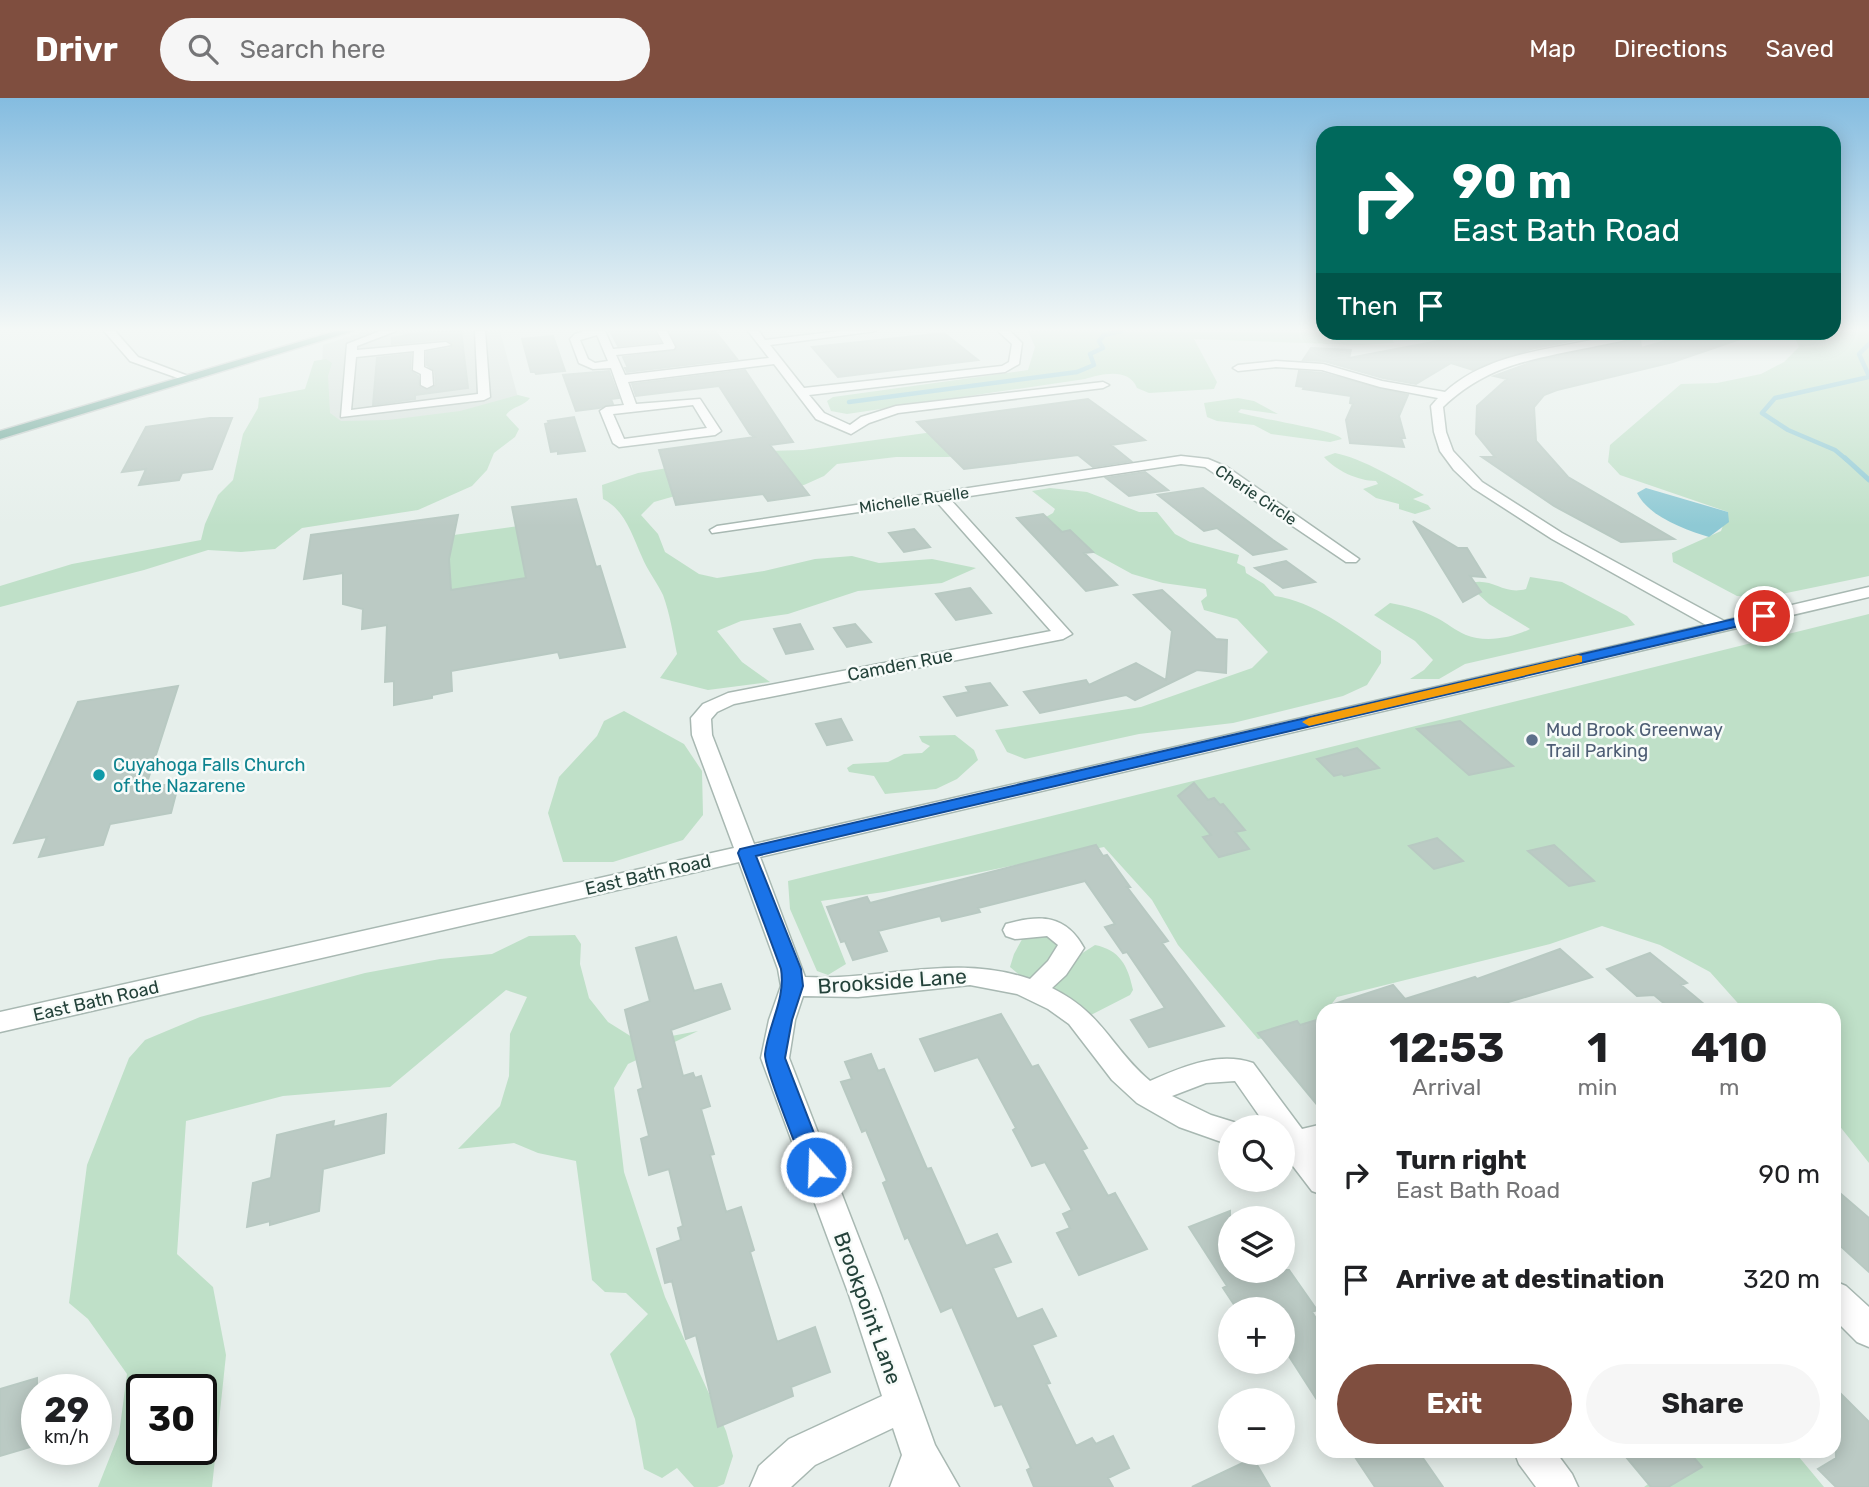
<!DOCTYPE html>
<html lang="en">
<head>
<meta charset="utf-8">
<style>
  body { margin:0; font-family:Rubik,sans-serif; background:#f6f6f6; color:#202124; height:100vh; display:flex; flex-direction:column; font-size:26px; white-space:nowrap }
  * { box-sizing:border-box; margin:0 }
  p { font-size:23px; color:#757577 }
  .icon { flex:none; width:38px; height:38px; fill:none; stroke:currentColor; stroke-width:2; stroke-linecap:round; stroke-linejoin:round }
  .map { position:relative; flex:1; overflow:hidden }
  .drawer { position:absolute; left:1316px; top:905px; width:525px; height:455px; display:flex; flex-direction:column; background:#fff; border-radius:21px; box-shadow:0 4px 18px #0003 }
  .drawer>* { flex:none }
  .top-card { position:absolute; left:1316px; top:28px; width:525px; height:214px; border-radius:21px; box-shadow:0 4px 18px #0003; background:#00695c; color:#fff; overflow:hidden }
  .controls { position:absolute; left:1218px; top:1017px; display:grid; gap:14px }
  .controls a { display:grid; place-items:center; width:77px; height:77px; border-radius:50%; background:#fff; box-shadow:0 4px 18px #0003; font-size:35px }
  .speed { position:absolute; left:21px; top:1276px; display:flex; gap:14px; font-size:35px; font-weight:700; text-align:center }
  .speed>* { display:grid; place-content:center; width:91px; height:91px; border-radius:50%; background:#fff; box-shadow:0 4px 18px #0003; line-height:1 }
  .speed small { font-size:18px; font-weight:400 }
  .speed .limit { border:4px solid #111; border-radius:10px; background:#fff; color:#111 }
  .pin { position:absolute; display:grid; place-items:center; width:60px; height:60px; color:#fff; margin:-30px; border:4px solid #fff; border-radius:50%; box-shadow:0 2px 7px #0007 }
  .me { position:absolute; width:77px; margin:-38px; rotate:340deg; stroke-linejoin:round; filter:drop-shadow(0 0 5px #0008) }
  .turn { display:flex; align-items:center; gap:24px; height:147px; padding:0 21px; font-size:32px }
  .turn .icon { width:91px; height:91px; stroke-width:2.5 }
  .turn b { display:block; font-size:49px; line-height:60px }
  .then { display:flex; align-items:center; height:66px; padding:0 21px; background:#0003; gap:14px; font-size:26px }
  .eta { display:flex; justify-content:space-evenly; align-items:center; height:119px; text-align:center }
  .eta b { font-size:42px; font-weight:700; line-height:49px }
  .cta { display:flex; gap:14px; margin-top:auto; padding:14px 21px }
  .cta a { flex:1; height:80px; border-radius:42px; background:#7f4e3f; color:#fff; font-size:28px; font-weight:700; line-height:80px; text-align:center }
  .cta a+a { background:#f6f6f6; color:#202124 }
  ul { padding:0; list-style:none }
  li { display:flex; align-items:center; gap:21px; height:105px; padding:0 21px }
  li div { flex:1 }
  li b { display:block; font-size:26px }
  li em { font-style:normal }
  header { display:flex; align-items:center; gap:42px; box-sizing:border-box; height:98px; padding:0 35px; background:#7f4e3f; color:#fff }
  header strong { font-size:33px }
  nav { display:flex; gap:38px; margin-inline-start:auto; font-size:24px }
  .search { width:490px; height:63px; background:#f6f6f6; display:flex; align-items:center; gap:18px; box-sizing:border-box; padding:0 24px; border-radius:38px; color:#757577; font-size:26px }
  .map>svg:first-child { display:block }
</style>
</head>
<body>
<header>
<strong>Drivr</strong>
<div class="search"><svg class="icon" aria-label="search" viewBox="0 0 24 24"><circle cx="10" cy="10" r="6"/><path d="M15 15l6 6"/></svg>Search here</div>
<nav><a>Map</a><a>Directions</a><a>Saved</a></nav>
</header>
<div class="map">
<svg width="1869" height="1389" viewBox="0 0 1869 1389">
  <rect width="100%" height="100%" fill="#e6efeb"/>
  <!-- built -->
  <path fill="#d4dfda" d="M367 233H500L520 307 319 331 323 247Z"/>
  <!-- green -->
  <path fill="#bfe0c8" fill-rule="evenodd" d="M1028 233 1417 235 1392 241 1394 245 1360 247 1194 241 1217 284 1214 291 1149 295 1137 290C1129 269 1101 276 1085 281L847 316 831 313 827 303 833 299 1028 272 1035 249Z
    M1869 233V478L1762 500 1737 498 1673 464 1672 455 1721 433 1728 414 1620 377 1608 364 1610 347 1681 286 1717 285 1761 276 1784 264 1799 249 1795 240 1799 235Z
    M326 261 332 265 328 278 330 315 341 323 388 322 460 313 518 297 530 300C523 309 512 308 506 317L519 331 515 339 494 355 487 372 472 388 418 412 302 430 275 451 241 454 208 452 144 472 0 509V488L72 466 201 442 205 426 218 397 233 382 243 336 258 310 259 300 305 291 314 263Z
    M1238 300 1254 303 1278 316 1241 311 1238 314C1257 321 1333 331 1342 341L1330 344 1271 336 1254 327 1217 323 1207 319 1204 305Z
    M969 329 995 355 947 359H896L837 366 824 378 804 387 756 395 682 396 654 404 641 417 658 436 665 454 699 476 717 480 764 473 815 461 852 458 879 465 932 461 976 470 942 485 858 493 788 516 741 523 717 533 742 564 770 584 708 592 660 580 677 556C673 536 670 516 663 497 657 484 647 472 642 459 632 437 625 412 603 401L602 387 638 375 767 353 803 352Z
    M1335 355C1362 360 1400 383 1424 397L1413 401 1428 407 1431 411 1415 416 1399 411V406L1376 400 1363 391 1378 386 1376 383C1358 383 1335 372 1324 359Z
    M1050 390 1087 394 1139 414H1157L1175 436 1190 444 1239 457 1237 465 1245 469 1246 475 1264 486 1275 498C1313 503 1349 532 1381 553V565L1367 587 1343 598 1233 625 1139 636 1025 661 1007 654 995 632 1141 609 1252 570 1268 554 1237 521 1204 512 1201 503 1207 498 1206 491 1163 485 1132 476 1081 448 1028 429 1053 415 1055 411 1032 393Z
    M533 426 546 477 451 492 450 477 441 478 432 440Z
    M1530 479 1562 484 1627 518 1635 527 1465 566 1439 581H1410L1424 572 1433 562 1415 543 1374 517 1390 505C1407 508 1422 512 1437 520 1447 525 1456 533 1466 537 1485 545 1512 540 1530 531L1489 506 1467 486C1492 477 1502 498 1526 491Z
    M1869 516V1065L1834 1021V912H1744L1710 874 1660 847 1602 828 1550 846 1337 899 1327 912H1323C1322 933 1276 937 1258 941L1178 847 1152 802 1104 749 884 794 821 803 846 866 828 877 817 873 790 811 788 783Z
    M624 613 684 646 702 673 703 717 683 742 613 764H563L548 715 559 679 597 638 604 623Z
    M955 637 974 652 978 662 957 681 936 691 885 696 874 678 849 674 847 670 853 666 888 664 904 656 922 655 930 648 922 644 919 638Z
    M1026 834 1053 839 1059 849 1039 879H1022L1010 869 1014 856Z
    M575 837 581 846 580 866 589 900 608 924 632 939H666L698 933 628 966 614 990 624 1074 665 1199 726 1333 733 1358 724 1386 717 1389H694L677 1370 662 1380 644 1371 635 1321 610 1256 648 1216 626 1195 605 1194 592 1182 576 1063 538 1055 514 1045 458 1051 500 1008 509 978 510 936 527 899 506 892 390 989 283 998 186 1023 177 1156 213 1189 226 1257 212 1389H98L119 1336 127 1276 88 1221 69 1205 87 1067 129 960 145 942 200 919 365 875 440 861 492 856 529 838ZM142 1292H201V1351H142Z
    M1095 847C1120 852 1128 868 1133 892L1130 897 1087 919 1076 915 1046 884 1070 863Z
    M1695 1353H1794L1824 1389H1644Z"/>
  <!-- water -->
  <path fill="#8ec9d4" d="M1646 390 1728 414 1729 424 1709 439C1685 432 1648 418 1637 395Z"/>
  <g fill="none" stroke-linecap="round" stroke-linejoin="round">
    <!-- stream-far1 -->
    <path stroke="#8ec9d4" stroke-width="4.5" d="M1869 246 1859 256 1869 278
      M849 304 1077 274 1094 267 1090 256 1103 250 1099 243 1104 237 1121 233
      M1847 362 1835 352 1788 332 1762 315 1775 300 1869 279"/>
    <!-- stream -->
    <path stroke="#8ec9d4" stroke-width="5" d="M1845 360 1869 382"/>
  </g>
  <!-- building -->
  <path fill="#bbcac4" stroke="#b8c9c2" stroke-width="2" d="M461 233 468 290 415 297V301L373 307 377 260 411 256 410 272 418 278 420 289 428 292 436 287 435 273 427 267V254L451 250 454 246 446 241 392 246V240L417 235Z
    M610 233H655L660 244 618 248Z
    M670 233H715L737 261 627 274 625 270H628L623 259 676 252 677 248Z
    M1485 234H1614L1531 251 1473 272 1451 265 1416 286 1383 280 1324 263 1303 262 1311 250 1351 252 1349 260Z
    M1684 234H1749V238L1673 264 1557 292 1544 297 1534 309 1536 343 1568 379 1674 441 1621 444 1554 408 1482 359H1495L1476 336 1477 308 1507 281 1494 278 1532 264 1640 240 1641 250 1676 240Z
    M944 235 978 262 838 279 812 249Z
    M553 238 565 273 536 276 535 274H531L522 241Z
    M745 272 793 344 770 347 809 397 768 403 763 396 676 407 659 352 755 339 750 336 719 288 636 298 632 286Z
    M609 273 619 300 611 301 613 306 599 310 576 313 563 277Z
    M1299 273 1322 275 1408 297 1399 318 1405 340H1401L1404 349 1350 345 1346 322 1353 306 1350 305 1351 298 1303 291 1304 289 1296 288Z
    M1088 301 1145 342 1111 347 1131 363 1093 369 1078 357 964 371 917 324Z
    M574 319 585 353 558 356V353L551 354 545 326 549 325 548 323Z
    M210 320H232L212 371 182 375 179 382 139 387 146 371 122 374 146 329Z
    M1145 374 1168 392 1129 398 1106 380Z
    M1203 390 1273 442 1286 451 1253 457 1217 430 1204 433 1158 397Z
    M576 401 596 469 600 468 625 549 560 560 558 554 451 573 452 593 432 597V600L394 607V583L385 584 387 527 362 531 363 511 343 506V475L304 481 311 437 458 417 449 461 451 492 526 480 512 409Z
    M1043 416 1062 434 1070 432 1093 454 1084 455 1117 487 1086 493 1017 420Z
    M1413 423 1458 450H1467L1485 479 1470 478 1481 494 1463 504Z
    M914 431 930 449 904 454 889 435Z
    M1286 463 1315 484 1283 490 1255 470Z
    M970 490 991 515 956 522 936 496Z
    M1162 492 1216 541 1227 542 1226 575 1197 572 1135 602 1126 597 1040 615 1024 594 1086 582 1089 587 1136 565 1166 582 1172 533 1134 497Z
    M800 526 813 551 786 556 774 531Z
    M855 526 871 544 847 549 834 530Z
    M990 585 1007 607 957 618 944 599 969 594 966 589Z
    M178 588 145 691 179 684 171 715 110 726 103 747 39 759 47 739 14 745 78 604Z
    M841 621 852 642 827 647 816 626Z
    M1460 623 1513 668 1469 677 1417 631Z
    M1357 650 1379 670 1344 678 1342 676 1334 678 1317 661Z
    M1194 685 1208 702 1214 700 1220 707 1223 706 1245 732 1235 734 1249 751 1219 759 1203 739 1211 737 1178 698Z
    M1437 740 1463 763 1434 771 1409 748Z
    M1096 747 1103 758 1107 757 1130 789H1127L1168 843 1162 845 1224 928 1149 949 1131 922 1165 910 1127 854 1123 855 1105 829 1115 826 1085 783 978 810 980 814 942 823 940 818 878 833 887 853 853 862 845 843 841 844 827 809 867 799 870 805Z
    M1554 747 1594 783 1569 788 1528 753Z
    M676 839 694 893 721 886 730 911 671 932 683 978 693 975 695 980 701 978 710 1008 701 1011 714 1056 710 1057 726 1114 741 1109 754 1152 750 1154 777 1244 815 1229 830 1274 791 1289 793 1298 718 1329 696 1237 686 1241 672 1183 665 1185 657 1151 681 1142 678 1130 683 1128 669 1071 649 1077 641 1041 649 1038 638 992 643 990 625 912 650 903 636 850Z
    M1560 851 1592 879 1502 906 1508 912H1332L1331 907 1393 887 1405 901 1475 879 1477 881Z
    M1650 855 1687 885 1681 887 1711 912H1672L1654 897 1637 898 1607 871Z
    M1001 916 1032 969 1038 967 1087 1050 1082 1052 1108 1098 1115 1095 1147 1151 1079 1177 1057 1135 1070 1130 1063 1116 1072 1112 1045 1064 1032 1068 1013 1032 1016 1030 978 959 935 973 920 941Z
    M1323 920V1014L1258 935 1297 923 1300 927Z
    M871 956 878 973 884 971 927 1071 931 1070 966 1148 997 1136 1011 1164 993 1170 1017 1221 1042 1211 1056 1238 1032 1247 1050 1285 1046 1286 1076 1348 1092 1340 1096 1346 1113 1338 1129 1370 1108 1380 1113 1389H1034L1027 1372 1031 1370 1002 1306 995 1308 952 1209 941 1214 908 1139 905 1141 883 1085 887 1083 866 1032 862 1034 841 984 852 981 845 964Z
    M386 1016 384 1055 323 1071 319 1113 270 1127V1123L247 1129 253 1085 271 1080 277 1037 334 1023 333 1029Z
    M1834 1090 1869 1120V1174L1834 1142Z
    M1230 1113V1172H1289L1317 1212 1312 1214 1323 1231V1311L1283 1249V1211H1237L1223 1190 1227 1188 1189 1129Z
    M37 1280V1347L0 1358V1291Z
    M1834 1289 1869 1324V1389H1836L1818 1371 1836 1360Z
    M1351 1353H1418L1443 1389H1375Z
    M1621 1353H1688L1702 1369 1668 1389H1651Z
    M1253 1360 1270 1389H1192Z"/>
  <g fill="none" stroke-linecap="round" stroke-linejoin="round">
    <!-- minor casing -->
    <g stroke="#a8b8b2" stroke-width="3">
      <path id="minor" d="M104 233H115L138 259 196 281 186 283 130 263Z
        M380 233H396L357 248V252L446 244 451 247 424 252V269L432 273 433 287 427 290 421 287V276L413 272 414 253 356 259 351 312 478 296 475 233H485L490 299 484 302 341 319 347 246Z
        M585 233H605L613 251 664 246 657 233H667L675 249 674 251 616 257 625 277 769 260 748 233H759L765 242 840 233H876L770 247 804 290 1002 268 1009 264 1012 246 998 233H1010L1022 245 1019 266 1005 274 809 297 824 315 850 327 861 319 896 308 1103 284 1109 287 1103 290 898 315 869 325 851 336 816 321 774 266 628 284 636 306 700 301 721 333 715 337 619 349 613 345 600 313 606 309 624 307 611 270 593 271 579 265 570 241 575 236ZM597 237 608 263 595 265 588 261 580 242ZM693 307 707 330 624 341 613 316Z
        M1627 234H1645C1630 243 1609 245 1592 249 1534 261 1488 266 1443 309L1446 334 1453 353 1482 384 1562 435 1724 523 1869 489V499L760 759 805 879C885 883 952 855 1030 881L1048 863 1058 847 1047 838 1015 841 1006 838 1003 832 1006 826C1041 816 1066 817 1084 850L1066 877 1052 890C1103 915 1111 950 1150 983 1182 969 1218 953 1253 965L1302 1031 1323 1026V1050L1317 1052 1323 1060V1097L1312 1093 1283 1055V1029H1267L1235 983 1206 985 1172 998 1211 1017 1240 1026 1242 1029H1230V1047L1179 1029 1137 1005 1112 982 1069 926 1048 911 1017 896 970 887 858 899 803 898 795 922 789 960 881 1197 935 1347 959 1389H890L902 1357 893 1330 815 1367 791 1389H750L759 1368 789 1341 882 1298 849 1197 761 960 769 922 781 888 778 871 739 764 0 934V914L734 750 692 637 691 620 703 606 728 595 1051 533 936 403 712 435 710 432 717 428 1181 358 1208 361 1227 369 1359 461 1356 464H1346L1205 369 1181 366 950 401 1072 536 1063 541 734 606 717 614 711 621 712 637 754 746 1706 527 1552 441 1473 390 1454 372 1440 353 1434 334 1431 308 1438 300 1380 289 1322 272 1276 269 1238 273 1233 270 1238 267 1276 263 1323 266 1382 283 1445 294C1493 250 1567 251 1627 234Z
        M1834 1183 1846 1188 1869 1209V1249L1857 1244 1834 1221Z
        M1514 1353H1555L1572 1376 1578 1389H1536L1519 1366Z"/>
    </g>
    <!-- major casing -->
    <g stroke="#c2cac8" stroke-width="3">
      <path id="major" d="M336 233H353L0 341V333Z"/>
    </g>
    <!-- minor -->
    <use href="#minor" fill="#fff" fill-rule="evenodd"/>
    <!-- major -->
    <use href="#major" fill="#6aa596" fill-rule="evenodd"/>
  </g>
  <!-- sky -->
  <linearGradient id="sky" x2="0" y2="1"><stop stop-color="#84bce0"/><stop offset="0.54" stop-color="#f4f8f6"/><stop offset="1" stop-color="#f4f8f6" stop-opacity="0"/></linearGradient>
  <rect width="1869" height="428" fill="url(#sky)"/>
  <!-- route -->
  <path fill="#1a73e8" stroke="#114b97" stroke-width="2" d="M1764 514 1771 518 1769 521 756 758 801 871 803 888 792 922 785 960 827 1069 823 1076 816 1078 808 1076C800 1060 764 968 765 956 768 927 786 901 781 871L738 755 740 751Z"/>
  <!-- slow -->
  <path fill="#f59e0b" d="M1578 557 1582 558V564L1309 628 1302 624 1309 620Z"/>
  <!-- markers -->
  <circle fill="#5c6f8a" stroke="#f7fbf9" stroke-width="2.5" cx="1532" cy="642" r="7"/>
  <circle fill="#0f9aa8" stroke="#f7fbf9" stroke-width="2.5" cx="99" cy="677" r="7"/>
  <g text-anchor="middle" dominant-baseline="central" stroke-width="5" stroke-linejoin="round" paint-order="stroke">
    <!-- far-street labels -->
    <g font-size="16" fill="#24423a" stroke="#f7fbf9">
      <text transform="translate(1256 397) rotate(34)">Cherie Circle</text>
      <text transform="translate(914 402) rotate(-8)">Michelle Ruelle</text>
    </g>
    <!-- street labels -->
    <g font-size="18" fill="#24423a" stroke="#f7fbf9">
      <text transform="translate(900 567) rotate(-11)">Camden Rue</text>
      <text transform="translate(648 777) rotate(-13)">East Bath Road</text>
      <text transform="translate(96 903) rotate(-13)">East Bath Road</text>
    </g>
    <!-- service labels -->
    <g font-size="18" fill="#4e5e75" stroke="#f7fbf9" text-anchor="start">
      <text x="1546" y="632">Mud Brook Greenway<tspan x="1546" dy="21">Trail Parking</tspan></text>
    </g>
    <!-- culture labels -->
    <g font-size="18" fill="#0d838f" stroke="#f7fbf9" text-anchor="start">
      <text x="113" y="667">Cuyahoga Falls Church<tspan x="113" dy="21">of the Nazarene</tspan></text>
    </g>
    <!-- near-street labels -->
    <g font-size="21" fill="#24423a" stroke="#f7fbf9">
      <text transform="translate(892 883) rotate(-4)">Brookside Lane</text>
      <text transform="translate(868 1210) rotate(70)">Brookpoint Lane</text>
    </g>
  </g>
</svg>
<div class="controls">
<a><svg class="icon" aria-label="search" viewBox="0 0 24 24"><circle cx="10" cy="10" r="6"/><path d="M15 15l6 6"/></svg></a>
<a><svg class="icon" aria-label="layers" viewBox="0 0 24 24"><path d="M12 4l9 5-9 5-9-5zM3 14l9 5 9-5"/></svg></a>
<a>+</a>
<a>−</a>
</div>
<div class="speed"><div>29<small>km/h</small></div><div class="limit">30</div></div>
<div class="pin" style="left:1764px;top:518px;background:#d93025"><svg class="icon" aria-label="arrive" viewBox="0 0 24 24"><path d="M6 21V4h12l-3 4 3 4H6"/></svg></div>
<svg class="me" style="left:816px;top:1069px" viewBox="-20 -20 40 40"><circle r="17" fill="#1a73e8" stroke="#fff" stroke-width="3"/><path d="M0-11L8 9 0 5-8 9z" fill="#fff"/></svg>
<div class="top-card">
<div class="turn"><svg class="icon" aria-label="right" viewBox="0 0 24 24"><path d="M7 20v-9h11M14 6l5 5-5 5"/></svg><div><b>90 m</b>East Bath Road</div></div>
<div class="then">Then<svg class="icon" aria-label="arrive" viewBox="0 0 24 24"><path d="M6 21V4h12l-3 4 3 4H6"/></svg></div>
</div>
<section class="drawer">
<div class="eta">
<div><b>12:53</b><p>Arrival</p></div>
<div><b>1</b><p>min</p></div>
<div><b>410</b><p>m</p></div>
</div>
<ul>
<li><svg class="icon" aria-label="right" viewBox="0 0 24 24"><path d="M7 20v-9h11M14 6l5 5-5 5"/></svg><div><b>Turn right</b><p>East Bath Road</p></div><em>90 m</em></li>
<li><svg class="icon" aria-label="arrive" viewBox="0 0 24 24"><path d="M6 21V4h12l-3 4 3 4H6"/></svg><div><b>Arrive at destination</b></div><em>320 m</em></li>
</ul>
<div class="cta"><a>Exit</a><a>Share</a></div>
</section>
</div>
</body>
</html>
